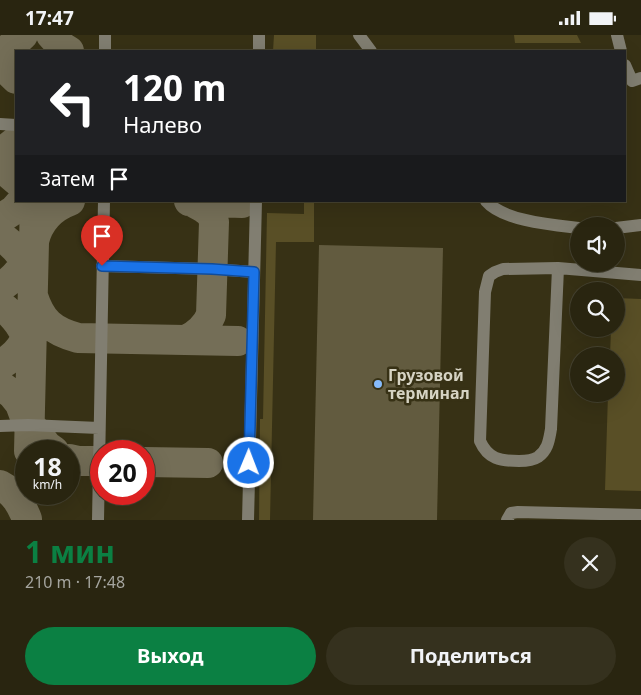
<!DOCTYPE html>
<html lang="ru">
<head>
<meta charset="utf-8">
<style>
  body { margin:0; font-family:"Noto Sans",sans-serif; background:#35311e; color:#f1f3f6; height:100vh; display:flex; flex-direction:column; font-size:19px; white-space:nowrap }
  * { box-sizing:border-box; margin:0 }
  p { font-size:16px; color:#a5a59f }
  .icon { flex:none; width:28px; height:28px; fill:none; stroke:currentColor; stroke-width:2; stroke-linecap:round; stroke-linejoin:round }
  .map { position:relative; height:485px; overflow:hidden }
  .panel { display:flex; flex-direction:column; background:#292510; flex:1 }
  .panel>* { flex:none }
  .top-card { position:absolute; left:15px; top:15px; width:611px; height:152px; border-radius:0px; box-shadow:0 5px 20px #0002,0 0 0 1px #454230; background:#202124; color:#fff; overflow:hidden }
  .buttons { position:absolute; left:570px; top:182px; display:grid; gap:10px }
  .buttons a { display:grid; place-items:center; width:55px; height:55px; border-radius:50%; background:#292510; box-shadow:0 5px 20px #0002,0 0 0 1px #454230; font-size:25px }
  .speed { position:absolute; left:15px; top:405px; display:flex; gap:10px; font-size:25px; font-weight:700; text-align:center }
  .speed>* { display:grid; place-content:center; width:65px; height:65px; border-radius:50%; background:#292510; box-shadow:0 5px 20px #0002,0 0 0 1px #454230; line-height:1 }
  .speed small { font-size:12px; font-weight:400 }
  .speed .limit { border:8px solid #d22; background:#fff; color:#111 }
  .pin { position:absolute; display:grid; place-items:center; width:42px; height:42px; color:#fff; margin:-51px -21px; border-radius:50% 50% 50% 0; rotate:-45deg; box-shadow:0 0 5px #0007 }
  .pin .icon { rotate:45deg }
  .me { position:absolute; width:55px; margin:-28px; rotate:1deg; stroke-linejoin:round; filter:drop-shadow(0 0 4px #0008) }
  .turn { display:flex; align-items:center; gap:18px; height:105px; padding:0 25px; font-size:22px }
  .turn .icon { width:65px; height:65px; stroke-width:2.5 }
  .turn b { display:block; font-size:35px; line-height:42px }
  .then { display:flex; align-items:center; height:48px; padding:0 25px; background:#0003; gap:10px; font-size:19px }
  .round { display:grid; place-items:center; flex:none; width:52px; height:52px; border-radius:26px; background:#35311e }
  .head { display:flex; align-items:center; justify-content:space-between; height:85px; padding:0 25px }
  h1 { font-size:30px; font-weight:700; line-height:38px; color:#0b8043 }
  .primary-button { display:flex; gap:10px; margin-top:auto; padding:10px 25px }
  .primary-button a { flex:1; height:58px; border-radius:30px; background:#0b8043; color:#fff; font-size:20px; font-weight:700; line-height:58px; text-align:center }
  .primary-button a+a { background:#35311e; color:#f1f3f6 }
  .status { display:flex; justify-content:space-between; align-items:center; height:35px; padding:0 25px; background:#292510; direction:ltr }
  .status svg { height:14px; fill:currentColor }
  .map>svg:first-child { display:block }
</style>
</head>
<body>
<div class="status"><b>17:47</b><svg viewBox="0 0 49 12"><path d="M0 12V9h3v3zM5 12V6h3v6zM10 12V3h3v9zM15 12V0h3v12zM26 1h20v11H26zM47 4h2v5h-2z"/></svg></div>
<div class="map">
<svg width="641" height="485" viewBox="0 0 641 485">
  <rect width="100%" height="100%" fill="#373115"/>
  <!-- green -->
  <path fill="#594f26" d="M274 0H316V16H273Z
    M514 0H577L581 8H515Z
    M304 166H314V207H276L270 485H259L260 384H263L267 178 304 179Z
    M616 263 641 264V456L605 455 608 359H616V321H610L611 294H616Z"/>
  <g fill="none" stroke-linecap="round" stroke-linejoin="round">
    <!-- taxiway -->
    <path stroke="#746e57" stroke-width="30" d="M51 0 61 11 69 16
      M0 19 8 14 23 0
      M0 32 7 35 16 44
      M0 117 6 114 16 106
      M0 131 16 145
      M189 166 242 168
      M0 184 14 175 22 166
      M0 201C18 212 26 225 31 246
      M34 206C39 186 51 173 70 166
      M0 252C15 244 26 229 31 213
      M33 261C41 286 52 296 78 303L238 306
      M0 270C16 281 24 295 31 313
      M186 305C198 299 206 292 211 280L214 187C212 175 201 172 191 166
      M0 330C18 320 25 308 32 289
      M0 350 12 359 20 369 29 393
      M30 389 47 411 54 416
      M29 416 35 166
      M69 424 78 426H101
      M144 427 208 428
      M0 450C15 458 21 469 27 484"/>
  </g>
  <!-- building -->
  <path fill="#625b3f" d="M319 210 443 213 437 485H313Z"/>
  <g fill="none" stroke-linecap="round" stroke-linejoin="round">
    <!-- minor -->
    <path stroke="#817e71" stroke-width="12" d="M359 0 371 16
      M617 0 621 16
      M105 16V0
      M259 16V0
      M625 30 632 46 641 43
      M0 89 16 90
      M486 166C503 186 553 190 579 193
      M616 193 641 190
      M102 231 212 234 254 237
      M558 233 551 394C549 405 548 415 538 422 532 426 525 426 519 426 500 426 488 424 480 406L485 257 489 241 495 237 503 234 558 233 641 240
      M0 391 28 390 99 393
      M98 485 104 166
      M248 485 256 166
      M507 485 511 478 518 477 641 480"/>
  </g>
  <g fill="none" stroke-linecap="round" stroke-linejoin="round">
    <!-- route casing -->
    <g stroke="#114b97" stroke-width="12">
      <path id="route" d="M102 231 212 234 254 237 249 428"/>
    </g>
    <!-- route -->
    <use href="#route" stroke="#1a73e8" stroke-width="9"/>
  </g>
  <!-- markers -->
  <circle fill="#86bbfb" stroke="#373115" stroke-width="2" cx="378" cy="349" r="5"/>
  <g text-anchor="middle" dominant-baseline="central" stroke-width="5" stroke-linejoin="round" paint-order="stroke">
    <!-- poi labels -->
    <g font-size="16" font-weight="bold" fill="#d6d3c3" stroke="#373115" text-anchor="start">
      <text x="388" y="340">Грузовой<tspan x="388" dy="18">терминал</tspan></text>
    </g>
  </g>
</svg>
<div class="buttons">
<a><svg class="icon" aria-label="sound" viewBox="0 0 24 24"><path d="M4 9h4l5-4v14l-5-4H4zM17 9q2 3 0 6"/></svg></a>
<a><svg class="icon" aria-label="search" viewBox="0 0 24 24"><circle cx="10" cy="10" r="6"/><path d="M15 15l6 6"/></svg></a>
<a><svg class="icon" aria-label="layers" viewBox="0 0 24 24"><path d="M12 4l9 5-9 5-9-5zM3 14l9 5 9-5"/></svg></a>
</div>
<div class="speed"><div>18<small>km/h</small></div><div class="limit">20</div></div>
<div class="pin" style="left:102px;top:231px;background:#d93025"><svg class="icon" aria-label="arrive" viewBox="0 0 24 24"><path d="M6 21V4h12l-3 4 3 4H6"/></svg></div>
<svg class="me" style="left:249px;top:428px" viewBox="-20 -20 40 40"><circle r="17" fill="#1a73e8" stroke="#fff" stroke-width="3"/><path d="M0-11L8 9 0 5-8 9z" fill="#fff"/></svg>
<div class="top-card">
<div class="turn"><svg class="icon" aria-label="left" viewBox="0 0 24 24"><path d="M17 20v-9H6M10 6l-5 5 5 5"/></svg><div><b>120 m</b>Налево</div></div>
<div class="then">Затем<svg class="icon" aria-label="arrive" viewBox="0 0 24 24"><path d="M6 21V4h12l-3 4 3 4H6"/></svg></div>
</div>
</div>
<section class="panel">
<div class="head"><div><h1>1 мин</h1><p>210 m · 17:48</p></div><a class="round"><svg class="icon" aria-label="close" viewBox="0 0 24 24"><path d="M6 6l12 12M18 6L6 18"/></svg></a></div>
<div class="primary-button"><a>Выход</a><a>Поделиться</a></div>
</section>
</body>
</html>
